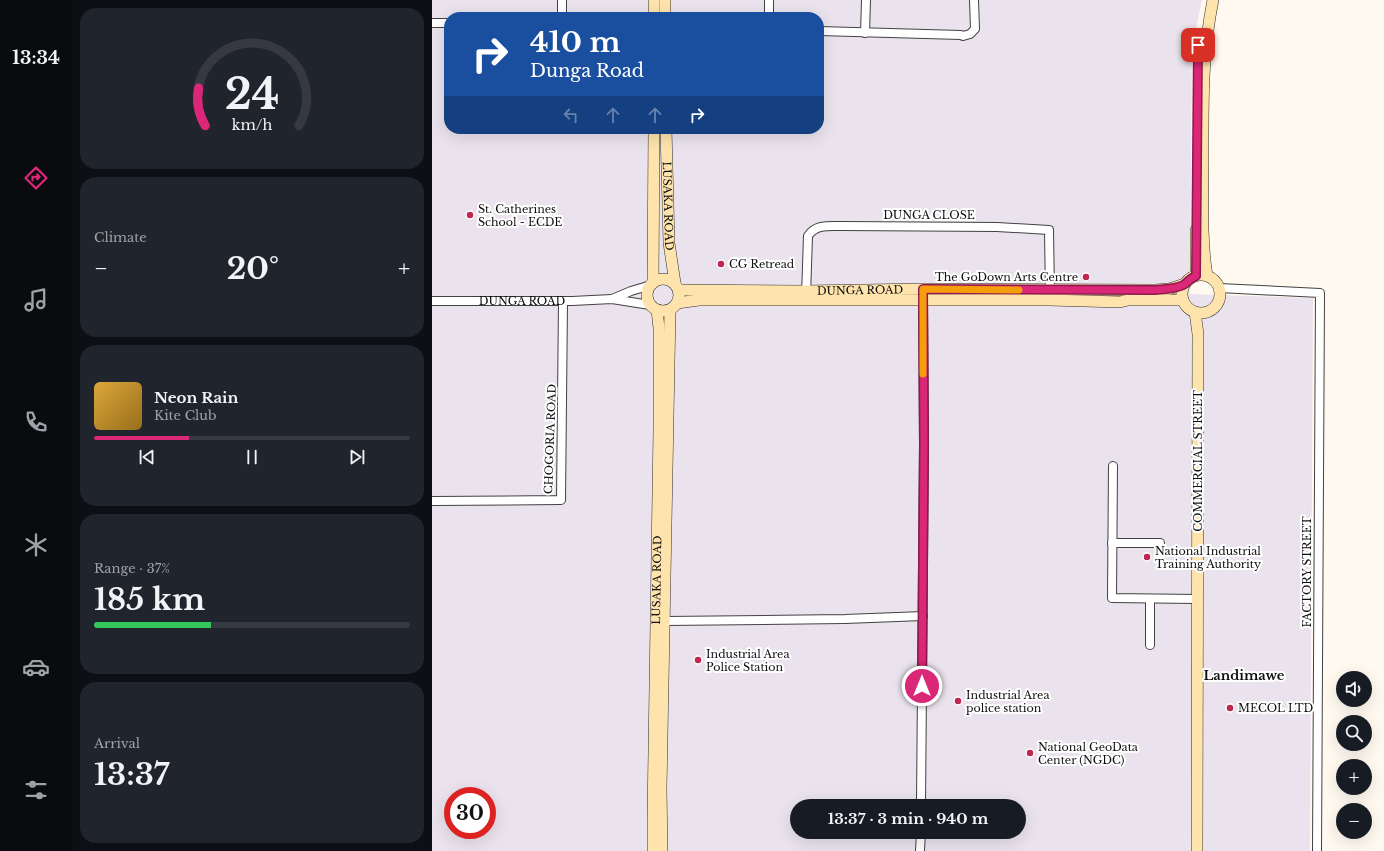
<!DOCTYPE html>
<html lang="en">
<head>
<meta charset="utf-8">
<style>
	body { margin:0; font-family:"Libre Baskerville",serif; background:#20242c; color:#f1f3f6; height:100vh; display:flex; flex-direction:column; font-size:15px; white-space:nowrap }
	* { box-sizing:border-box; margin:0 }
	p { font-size:13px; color:#9ea1a6 }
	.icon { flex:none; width:22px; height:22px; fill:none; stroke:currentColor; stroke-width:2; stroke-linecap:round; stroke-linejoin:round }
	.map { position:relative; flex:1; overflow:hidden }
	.sheet { display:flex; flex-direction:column; gap:8px; padding:8px; background:#0d0f14; width:360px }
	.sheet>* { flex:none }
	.hud { position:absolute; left:12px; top:12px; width:380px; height:122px; border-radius:16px; box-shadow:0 4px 16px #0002; background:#1a4fa0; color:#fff; overflow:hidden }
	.buttons { position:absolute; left:904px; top:671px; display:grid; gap:8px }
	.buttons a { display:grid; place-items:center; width:36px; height:36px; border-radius:50%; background:#171b24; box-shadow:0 4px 16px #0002; font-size:20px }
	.speed { position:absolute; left:12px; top:787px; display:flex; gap:8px; font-size:20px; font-weight:700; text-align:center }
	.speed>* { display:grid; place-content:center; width:52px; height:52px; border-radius:50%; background:#171b24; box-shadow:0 4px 16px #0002; line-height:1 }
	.speed .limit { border:6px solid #d22; background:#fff; color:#111 }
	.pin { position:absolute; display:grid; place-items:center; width:34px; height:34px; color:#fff; margin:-17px; border-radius:8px; box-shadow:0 2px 6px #0006 }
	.me { position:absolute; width:44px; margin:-22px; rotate:0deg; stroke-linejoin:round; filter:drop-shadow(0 0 3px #0008) }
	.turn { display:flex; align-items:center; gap:14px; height:84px; padding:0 20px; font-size:18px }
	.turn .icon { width:52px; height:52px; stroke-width:2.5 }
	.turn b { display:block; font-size:28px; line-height:34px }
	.lanes { display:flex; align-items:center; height:38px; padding:0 20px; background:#0003; justify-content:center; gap:20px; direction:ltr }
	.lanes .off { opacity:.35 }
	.big { font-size:30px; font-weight:800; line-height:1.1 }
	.sheet .card { flex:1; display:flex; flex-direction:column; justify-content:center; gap:6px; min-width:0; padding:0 14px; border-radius:16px; background:#20242c }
	.sheet .dial { align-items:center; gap:0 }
	.dial svg { height:104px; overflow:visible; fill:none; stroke:#363941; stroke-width:7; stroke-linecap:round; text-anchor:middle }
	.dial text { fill:#f1f3f6; stroke:none }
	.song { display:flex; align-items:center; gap:12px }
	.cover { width:48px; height:48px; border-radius:6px; background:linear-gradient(135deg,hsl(40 70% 55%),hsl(40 70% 35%)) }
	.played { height:4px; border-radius:2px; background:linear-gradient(90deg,#db2777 30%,#363941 30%) }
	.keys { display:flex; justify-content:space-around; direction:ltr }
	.heat { display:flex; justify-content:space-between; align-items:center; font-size:22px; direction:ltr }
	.charge { height:6px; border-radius:3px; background:linear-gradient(90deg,#34c759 37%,#363941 0) }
	.trip { position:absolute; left:358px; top:799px; width:236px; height:40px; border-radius:20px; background:#171b24; box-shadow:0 4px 16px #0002; font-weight:800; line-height:40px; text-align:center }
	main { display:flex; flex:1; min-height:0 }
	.dock { display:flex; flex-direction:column; width:72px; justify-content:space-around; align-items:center; background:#090b0e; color:#9ea1a6 }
	.dock .icon { width:28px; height:28px }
	.dock .current { color:#db2777 }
	.dock b { font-size:18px; color:#f1f3f6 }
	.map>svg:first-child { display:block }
</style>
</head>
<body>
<main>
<nav class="dock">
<b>13:34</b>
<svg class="icon current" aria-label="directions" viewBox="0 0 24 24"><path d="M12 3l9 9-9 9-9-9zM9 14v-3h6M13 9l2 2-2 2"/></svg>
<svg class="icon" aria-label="music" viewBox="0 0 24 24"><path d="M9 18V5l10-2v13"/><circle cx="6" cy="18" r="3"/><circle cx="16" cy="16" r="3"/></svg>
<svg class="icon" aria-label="phone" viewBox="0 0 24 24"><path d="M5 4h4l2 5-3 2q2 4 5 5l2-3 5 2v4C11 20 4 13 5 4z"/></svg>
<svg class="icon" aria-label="climate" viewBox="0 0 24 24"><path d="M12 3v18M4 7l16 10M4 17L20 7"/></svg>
<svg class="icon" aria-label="car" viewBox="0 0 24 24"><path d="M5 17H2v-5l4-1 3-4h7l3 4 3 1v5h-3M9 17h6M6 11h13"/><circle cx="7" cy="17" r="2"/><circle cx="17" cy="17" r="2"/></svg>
<svg class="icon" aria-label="filters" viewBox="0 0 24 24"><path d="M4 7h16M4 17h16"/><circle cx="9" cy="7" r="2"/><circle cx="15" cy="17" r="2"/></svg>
</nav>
<section class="sheet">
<div class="card dial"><svg viewBox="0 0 100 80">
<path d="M14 69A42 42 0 1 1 86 69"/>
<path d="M14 69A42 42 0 0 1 9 40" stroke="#db2777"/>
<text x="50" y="56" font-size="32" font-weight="700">24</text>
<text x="50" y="72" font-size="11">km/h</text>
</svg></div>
<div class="card"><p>Climate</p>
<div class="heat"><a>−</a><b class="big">20°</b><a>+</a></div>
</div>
<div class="card">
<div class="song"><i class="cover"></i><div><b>Neon Rain</b><p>Kite Club</p></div></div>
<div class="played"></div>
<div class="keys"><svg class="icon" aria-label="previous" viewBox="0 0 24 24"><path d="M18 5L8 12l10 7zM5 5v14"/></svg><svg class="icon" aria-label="pause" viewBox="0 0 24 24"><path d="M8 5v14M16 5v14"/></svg><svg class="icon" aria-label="next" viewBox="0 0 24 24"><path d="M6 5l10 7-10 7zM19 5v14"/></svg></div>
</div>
<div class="card"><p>Range · 37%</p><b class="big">185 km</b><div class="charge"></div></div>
<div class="card"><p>Arrival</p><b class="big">13:37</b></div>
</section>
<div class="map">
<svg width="952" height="851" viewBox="0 0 952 851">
	<rect width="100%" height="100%" fill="#fff9f0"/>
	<path fill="#eae3ed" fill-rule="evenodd" d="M0 0H770L760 47 758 294 881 298 878 851H0ZM17 17H387V129H17ZM21 796H55V830H21ZM365 806H587V832H365Z"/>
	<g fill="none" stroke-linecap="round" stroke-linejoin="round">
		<g stroke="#424242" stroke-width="10">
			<g id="street">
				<polyline points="337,0 337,17"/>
				<polyline points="130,17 130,0"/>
				<polyline points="0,23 17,23"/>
				<polyline points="387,31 529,35 531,36 538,34 543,29 542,0"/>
				<polyline points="433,33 434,0"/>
				<polyline points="787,288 888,293 885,851"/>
				<path d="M374 296 376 236C384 224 397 226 410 226L565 227 617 230 618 295"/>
				<polyline points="180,299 199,291 219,285"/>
				<path id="s1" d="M0 301H140L180 299 218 305"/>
				<polyline points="681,466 680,598 765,599"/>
				<polyline points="0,501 129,500 131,301"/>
				<polyline points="680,543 728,543"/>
				<polyline points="233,621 413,619 491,616"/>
				<polyline points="718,645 718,599"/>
				<polyline points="489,806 492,444 491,296"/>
				<polyline points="488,851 489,832"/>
			</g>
		</g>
		<g stroke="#313131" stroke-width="12">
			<g id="secondary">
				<polyline points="222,17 222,0"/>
				<polyline points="233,17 233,0"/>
				<path id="s2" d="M234 129 237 243 243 283"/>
				<polyline points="764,275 764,230"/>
				<circle cx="769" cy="294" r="19"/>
				<path d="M775 276C769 238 771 199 771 160 771 105 770 54 781 0"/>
				<circle cx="231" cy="295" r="16"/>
				<polyline points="221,283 222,129"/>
				<path id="s3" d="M247 290 374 291 491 289 723 290 737 289 753 284"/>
				<polyline points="245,303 267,300 617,300 688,302 696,300 751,300"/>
				<polyline points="763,312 766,334 765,851"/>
				<path id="s4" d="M221 851V816L227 430V328L225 310"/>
				<polyline points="230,851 229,789 238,310"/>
			</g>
		</g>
		<use href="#street" stroke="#fff" stroke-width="8"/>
		<use href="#secondary" stroke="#fee3ac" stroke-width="11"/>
	</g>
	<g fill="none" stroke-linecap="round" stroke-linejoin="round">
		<g stroke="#8e194d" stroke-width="10">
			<path id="route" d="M490 686 492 444 491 289 723 290C732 289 746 289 753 284 757 280 759 278 764 276L766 45"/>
		</g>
		<use href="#route" stroke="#db2777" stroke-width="7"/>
		<polyline stroke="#f59e0b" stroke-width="7" points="491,374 491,289 587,290"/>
	</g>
	<g fill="#be2750" stroke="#fff" stroke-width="1.5">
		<circle cx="38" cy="215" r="4"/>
		<circle cx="289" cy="264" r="4"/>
		<circle cx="654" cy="277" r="4"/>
		<circle cx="715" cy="557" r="4"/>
		<circle cx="266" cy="660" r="4"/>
		<circle cx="526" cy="701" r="4"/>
		<circle cx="798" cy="708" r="4"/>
		<circle cx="598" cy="753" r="4"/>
	</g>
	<g text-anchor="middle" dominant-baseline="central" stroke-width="4" stroke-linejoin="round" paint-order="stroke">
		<g font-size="11" fill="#0f0f0f" stroke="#fff">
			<text stroke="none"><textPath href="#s2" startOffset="77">LUSAKA ROAD</textPath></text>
			<text x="497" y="215">DUNGA CLOSE</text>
			<text stroke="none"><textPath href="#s3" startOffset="181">DUNGA ROAD</textPath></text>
			<text stroke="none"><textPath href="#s1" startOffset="90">DUNGA ROAD</textPath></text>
			<text transform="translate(118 439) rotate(-88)">CHOGORIA ROAD</text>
			<text transform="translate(766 461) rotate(-90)">COMMERCIAL STREET</text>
			<text transform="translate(875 572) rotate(-90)">FACTORY STREET</text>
			<text stroke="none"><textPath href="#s4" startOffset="271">LUSAKA ROAD</textPath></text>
		</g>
		<g font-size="11" fill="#0f0f0f" stroke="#fff" text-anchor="start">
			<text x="46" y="209">St. Catherines<tspan x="46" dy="13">School - ECDE</tspan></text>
			<text x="297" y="264">CG Retread</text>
			<text x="646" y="277" text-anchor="end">The GoDown Arts Centre</text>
			<text x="723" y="551">National Industrial<tspan x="723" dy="13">Training Authority</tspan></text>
			<text x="274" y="654">Industrial Area<tspan x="274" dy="13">Police Station</tspan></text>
			<text x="534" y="695">Industrial Area<tspan x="534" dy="13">police station</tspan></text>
			<text x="806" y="708">MECOL LTD</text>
			<text x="606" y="747">National GeoData<tspan x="606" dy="13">Center (NGDC)</tspan></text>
		</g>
		<g font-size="13" font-weight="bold" fill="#0f0f0f" stroke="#fff">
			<text x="812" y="675">Landimawe</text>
		</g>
	</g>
</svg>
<div class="buttons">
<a><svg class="icon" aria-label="sound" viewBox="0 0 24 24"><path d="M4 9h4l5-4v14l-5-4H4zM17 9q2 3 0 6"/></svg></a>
<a><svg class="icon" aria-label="search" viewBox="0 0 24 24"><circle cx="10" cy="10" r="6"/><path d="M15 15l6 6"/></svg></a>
<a>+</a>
<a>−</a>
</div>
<div class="speed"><div class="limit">30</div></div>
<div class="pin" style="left:766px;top:45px;background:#d93025"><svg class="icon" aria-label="arrive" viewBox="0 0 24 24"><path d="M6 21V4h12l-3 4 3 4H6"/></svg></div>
<svg class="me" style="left:490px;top:686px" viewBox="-20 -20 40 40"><circle r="17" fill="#db2777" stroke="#fff" stroke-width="3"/><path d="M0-11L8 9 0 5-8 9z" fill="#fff"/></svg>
<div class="trip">13:37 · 3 min · 940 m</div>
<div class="hud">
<div class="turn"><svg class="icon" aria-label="right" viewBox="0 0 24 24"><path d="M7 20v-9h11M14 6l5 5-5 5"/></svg><div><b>410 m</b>Dunga Road</div></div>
<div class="lanes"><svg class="icon off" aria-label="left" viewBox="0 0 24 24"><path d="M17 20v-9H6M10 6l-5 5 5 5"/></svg><svg class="icon off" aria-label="ahead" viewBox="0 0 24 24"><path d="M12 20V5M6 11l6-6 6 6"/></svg><svg class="icon off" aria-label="ahead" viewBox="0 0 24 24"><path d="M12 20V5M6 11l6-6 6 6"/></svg><svg class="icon" aria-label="right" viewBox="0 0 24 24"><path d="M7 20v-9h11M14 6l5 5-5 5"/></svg></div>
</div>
</div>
</main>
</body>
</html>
